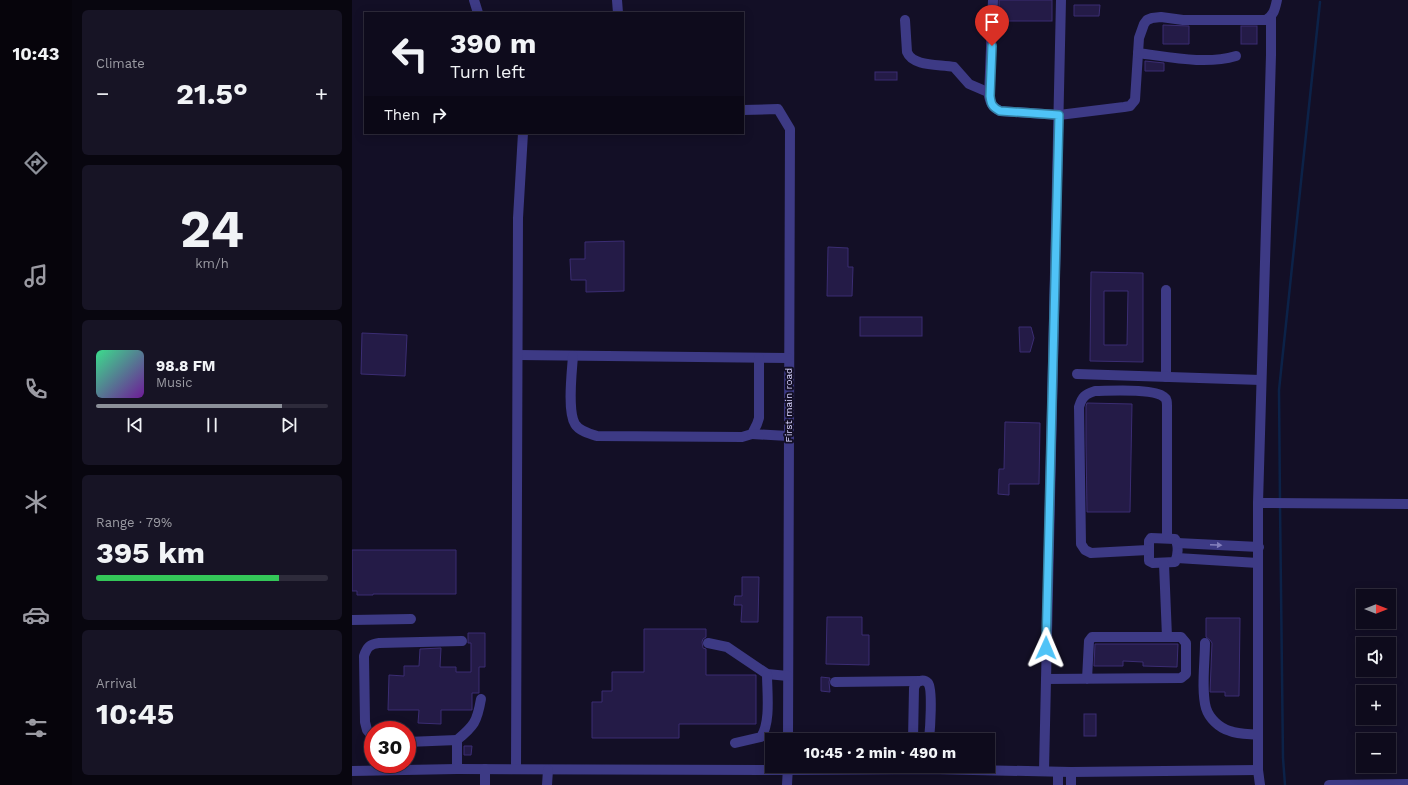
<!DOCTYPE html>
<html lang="en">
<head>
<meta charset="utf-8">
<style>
	body { margin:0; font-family:"Work Sans",sans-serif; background:#171425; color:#f1f3f6; height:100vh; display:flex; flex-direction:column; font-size:15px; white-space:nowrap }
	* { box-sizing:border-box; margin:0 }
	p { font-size:13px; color:#9b9ba3 }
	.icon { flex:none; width:22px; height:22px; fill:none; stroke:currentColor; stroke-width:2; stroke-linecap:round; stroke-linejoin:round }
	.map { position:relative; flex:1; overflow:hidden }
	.panel { display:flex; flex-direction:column; gap:10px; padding:10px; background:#08060f; width:280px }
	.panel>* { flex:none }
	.top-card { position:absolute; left:12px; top:12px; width:380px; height:122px; border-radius:0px; box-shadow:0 2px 10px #0003,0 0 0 1px #2e2b3b; background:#0e0b1c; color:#f1f3f6; overflow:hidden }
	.needle { width:26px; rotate:90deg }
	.controls { position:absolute; left:1004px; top:589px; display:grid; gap:8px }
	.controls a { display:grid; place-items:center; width:40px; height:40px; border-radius:0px; background:#0e0b1c; box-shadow:0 2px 10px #0003,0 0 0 1px #2e2b3b; font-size:20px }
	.speed { position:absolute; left:12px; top:721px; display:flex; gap:8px; font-size:20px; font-weight:700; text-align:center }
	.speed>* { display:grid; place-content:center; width:52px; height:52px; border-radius:50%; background:#0e0b1c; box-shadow:0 2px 10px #0003,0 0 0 1px #2e2b3b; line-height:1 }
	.speed .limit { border:6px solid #d22; background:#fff; color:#111 }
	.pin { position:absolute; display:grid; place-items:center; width:34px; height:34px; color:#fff; margin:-41px -17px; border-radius:50% 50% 50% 0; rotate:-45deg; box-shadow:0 0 4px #0007 }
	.pin .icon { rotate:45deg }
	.me { position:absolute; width:44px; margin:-22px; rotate:1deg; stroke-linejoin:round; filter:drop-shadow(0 0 3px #0008) }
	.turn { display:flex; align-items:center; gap:14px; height:84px; padding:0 20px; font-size:18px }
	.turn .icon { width:52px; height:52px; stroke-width:2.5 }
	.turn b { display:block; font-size:28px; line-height:34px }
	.then { display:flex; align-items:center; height:38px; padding:0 20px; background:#0003; gap:8px; font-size:15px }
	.big { font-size:30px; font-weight:700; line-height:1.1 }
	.panel .widget { flex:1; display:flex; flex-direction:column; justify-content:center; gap:6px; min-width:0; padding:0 14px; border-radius:6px; background:#171425 }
	.panel .dial { align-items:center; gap:0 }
	.dial b { font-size:52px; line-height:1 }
	.song { display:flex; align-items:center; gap:12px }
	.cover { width:48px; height:48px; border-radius:6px; background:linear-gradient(135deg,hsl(150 70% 55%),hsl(280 70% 35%)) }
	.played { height:4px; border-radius:2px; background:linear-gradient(90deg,#8c9099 80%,#2e2b3b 80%) }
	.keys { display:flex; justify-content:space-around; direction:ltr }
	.heat { display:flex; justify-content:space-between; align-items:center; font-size:22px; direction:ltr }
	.charge { height:6px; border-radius:3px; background:linear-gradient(90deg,#34c759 79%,#2e2b3b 0) }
	.trip { position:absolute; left:413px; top:733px; width:230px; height:40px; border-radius:0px; background:#0e0b1c; box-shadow:0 2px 10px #0003,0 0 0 1px #2e2b3b; font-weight:700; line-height:40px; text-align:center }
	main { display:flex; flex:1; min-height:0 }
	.tabs { display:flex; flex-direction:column; width:72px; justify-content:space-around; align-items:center; background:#06040b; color:#9b9ba3 }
	.tabs .icon { width:28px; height:28px }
	.tabs .active { color:#8c9099 }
	.tabs b { font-size:18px; color:#f1f3f6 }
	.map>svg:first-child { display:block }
</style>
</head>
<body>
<main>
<nav class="tabs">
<b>10:43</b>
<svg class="icon active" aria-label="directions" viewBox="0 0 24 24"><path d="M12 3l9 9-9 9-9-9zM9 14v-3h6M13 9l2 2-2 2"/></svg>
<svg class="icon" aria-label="music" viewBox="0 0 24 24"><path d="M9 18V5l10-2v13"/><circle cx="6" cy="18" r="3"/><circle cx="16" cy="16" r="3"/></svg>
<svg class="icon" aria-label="phone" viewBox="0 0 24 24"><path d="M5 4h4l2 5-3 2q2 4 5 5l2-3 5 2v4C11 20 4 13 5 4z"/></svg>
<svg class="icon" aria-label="climate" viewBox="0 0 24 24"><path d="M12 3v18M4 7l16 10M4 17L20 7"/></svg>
<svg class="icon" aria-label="car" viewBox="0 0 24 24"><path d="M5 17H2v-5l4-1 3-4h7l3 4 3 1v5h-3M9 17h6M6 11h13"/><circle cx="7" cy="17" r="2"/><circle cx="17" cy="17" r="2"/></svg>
<svg class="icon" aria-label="filters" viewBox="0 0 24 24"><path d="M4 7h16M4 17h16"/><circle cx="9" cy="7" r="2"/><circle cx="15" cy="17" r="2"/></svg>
</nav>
<section class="panel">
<div class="widget"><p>Climate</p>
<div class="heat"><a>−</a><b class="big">21.5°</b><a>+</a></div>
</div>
<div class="widget dial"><b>24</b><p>km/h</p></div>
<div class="widget">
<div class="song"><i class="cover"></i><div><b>98.8 FM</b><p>Music</p></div></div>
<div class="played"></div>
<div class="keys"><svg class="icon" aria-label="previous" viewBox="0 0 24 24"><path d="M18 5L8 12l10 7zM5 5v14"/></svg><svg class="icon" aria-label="pause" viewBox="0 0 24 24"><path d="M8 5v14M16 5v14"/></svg><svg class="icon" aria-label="next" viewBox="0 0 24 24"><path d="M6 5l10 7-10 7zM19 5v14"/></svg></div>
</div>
<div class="widget"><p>Range · 79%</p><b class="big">395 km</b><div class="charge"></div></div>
<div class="widget"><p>Arrival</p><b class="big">10:45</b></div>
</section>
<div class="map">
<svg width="1056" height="785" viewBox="0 0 1056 785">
	<rect width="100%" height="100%" fill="#130f26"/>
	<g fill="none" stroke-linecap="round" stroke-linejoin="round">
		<g stroke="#0c2248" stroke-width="2.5">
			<polyline points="928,501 927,390 968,2"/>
			<polyline points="928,506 931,758 933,785"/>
		</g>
	</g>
	<g fill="#241b47" stroke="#3b2d73" fill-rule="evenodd">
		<rect x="647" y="0" width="53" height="21"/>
		<polygon points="722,5 748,5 747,16 722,16"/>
		<polygon points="811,25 837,26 837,44 811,44"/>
		<rect x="889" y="26" width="16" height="18"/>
		<polygon points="793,61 812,63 812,71 793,71"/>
		<rect x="523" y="72" width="22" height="8"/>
		<polygon points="272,241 272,291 234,292 234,280 219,280 218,259 233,259 233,242"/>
		<polygon points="476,247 496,248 496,267 501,267 500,296 475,296"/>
		<path d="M739 272 791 273V362L738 361ZM752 291H776L775 345H752Z"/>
		<rect x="508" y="317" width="62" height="19"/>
		<polygon points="667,327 679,327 682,338 678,352 668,352"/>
		<polygon points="10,333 55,335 53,376 9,374"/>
		<polygon points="735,403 780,404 778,512 735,512 734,443 734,406"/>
		<polygon points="653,422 688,423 687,484 657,484 657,495 646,494 647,469 652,469"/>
		<polygon points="0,550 104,550 104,594 21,594 21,595 5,595 5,591 0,591"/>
		<polygon points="390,577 407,577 406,622 389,622 390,605 382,605 383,596 390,596"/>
		<polygon points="475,617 510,617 510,635 517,635 517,665 474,664"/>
		<polygon points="854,618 888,618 887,696 873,696 873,692 858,692 860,643 858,640 854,637"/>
		<polygon points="292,629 354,629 354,637 351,639 350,642 351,648 354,649 354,675 404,675 404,724 327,724 327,738 240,738 240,702 250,702 250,691 260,691 260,672 292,672"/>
		<polygon points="116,633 133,633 133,667 127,667 127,693 120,693 120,710 89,710 89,724 66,723 67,710 36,710 37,675 52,676 52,666 67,666 68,649 89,648 88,667 104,667 104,672 119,672 119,643 116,643"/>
		<polygon points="743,644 826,644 825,667 791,666 791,662 771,661 771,666 742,666"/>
		<polygon points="469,677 478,678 477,682 478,692 469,691"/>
		<rect x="732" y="714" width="12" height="22"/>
		<polygon points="112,746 120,746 119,755 112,755"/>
	</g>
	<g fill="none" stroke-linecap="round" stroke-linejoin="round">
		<g stroke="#3d3a85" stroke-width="10">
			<polyline points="122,0 126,13"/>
			<polyline points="265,0 266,13"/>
			<path d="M641 0 637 96C639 104 640 107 648 111L707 115 772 107 778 106 783 100 787 38 792 24 795 20 800 18 809 17 831 20H914C922 15 923 9 925 0"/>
			<path d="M553 20 555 52C561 67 588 64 602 67L617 84 638 93"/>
			<path d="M786 53C818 57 853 65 884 56"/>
			<polyline points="391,110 426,109 438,129 436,740"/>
			<polyline points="814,290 814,377"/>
			<polyline points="166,355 436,358"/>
			<path d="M221 356C220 371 215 411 223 424 227 431 238 434 245 436L390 437 400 434 405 424 407 418V358"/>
			<polyline points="725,374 909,380"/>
			<polyline points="400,434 436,436"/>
			<polyline points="906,503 1056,504"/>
			<path d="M799 538 823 539C827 545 826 556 823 562L801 563 797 561V541Z"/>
			<polyline points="825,543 907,547"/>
			<path d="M796 550 739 553 733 550 729 544 727 407C730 397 733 394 743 391 758 391 802 388 812 397 815 399 815 402 815 406V538"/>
			<polyline points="825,558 906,563"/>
			<polyline points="812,564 815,637"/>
			<polyline points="0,620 59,619"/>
			<polyline points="356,643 375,647 415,674 436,676"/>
			<path d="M853 643C853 661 849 691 854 708 857 718 867 728 878 731 886 734 897 734 906 735"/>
			<polyline points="694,679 829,678 834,674 834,643 829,637 740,637 737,641 735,679"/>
			<polyline points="483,682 568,681"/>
			<path d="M21 737 15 730 13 722 12 656C15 647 18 644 27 643L110 641"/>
			<path d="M105 740C122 726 125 722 129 699"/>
			<path d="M561 740 562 688C563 685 564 682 568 681 571 680 574 681 576 683 581 689 578 730 577 740"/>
			<polyline points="55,742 105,740 105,769"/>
			<path d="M383 743 409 737C419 722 415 692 415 674"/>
			<polyline points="164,769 166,218 171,133"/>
			<polyline points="0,771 105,769 436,770 577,769 719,772 906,770"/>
			<polyline points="692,771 709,0"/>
			<polyline points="706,772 706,785"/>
			<polyline points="719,772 719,785"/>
			<polyline points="133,785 133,769"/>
			<polyline points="195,785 196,770"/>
			<polyline points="435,785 436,766"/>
			<polyline points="908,785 906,770 906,503 919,55 919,17"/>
			<polyline points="977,785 1056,784"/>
		</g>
	</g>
	<defs><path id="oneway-solid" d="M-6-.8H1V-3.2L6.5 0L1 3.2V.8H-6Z"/></defs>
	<use fill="#837fbc" href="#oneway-solid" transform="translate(864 545) rotate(3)"/>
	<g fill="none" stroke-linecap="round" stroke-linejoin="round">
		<g stroke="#337fa1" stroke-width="10">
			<path id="route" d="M640 46 638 96C639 104 640 107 648 111L707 115 694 648"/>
		</g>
		<use href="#route" stroke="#4fc3f7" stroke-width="7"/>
	</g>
	<g text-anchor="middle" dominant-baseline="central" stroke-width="4" stroke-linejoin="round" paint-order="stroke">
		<g font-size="10" fill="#d9d4ff" stroke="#130f26">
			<text transform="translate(436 405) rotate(-90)">First main road</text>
		</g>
	</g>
</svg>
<div class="controls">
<a><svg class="needle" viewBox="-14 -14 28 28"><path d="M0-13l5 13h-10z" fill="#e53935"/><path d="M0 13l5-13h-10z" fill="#9b9ba3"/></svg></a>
<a><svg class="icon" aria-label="sound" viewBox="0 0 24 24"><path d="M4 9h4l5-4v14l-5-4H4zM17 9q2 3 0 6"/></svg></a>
<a>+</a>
<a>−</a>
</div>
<div class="speed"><div class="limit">30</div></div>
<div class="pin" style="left:640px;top:46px;background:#d93025"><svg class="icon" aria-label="arrive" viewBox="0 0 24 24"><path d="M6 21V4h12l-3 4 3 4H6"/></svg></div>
<svg class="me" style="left:694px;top:648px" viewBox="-20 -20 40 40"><path d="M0-17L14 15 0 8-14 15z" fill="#4fc3f7" stroke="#fff" stroke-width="4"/></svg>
<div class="trip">10:45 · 2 min · 490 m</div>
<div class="top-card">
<div class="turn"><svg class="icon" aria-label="left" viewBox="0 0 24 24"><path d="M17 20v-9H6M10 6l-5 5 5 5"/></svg><div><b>390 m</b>Turn left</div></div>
<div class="then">Then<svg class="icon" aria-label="right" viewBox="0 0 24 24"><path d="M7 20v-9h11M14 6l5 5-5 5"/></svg></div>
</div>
</div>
</main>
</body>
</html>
